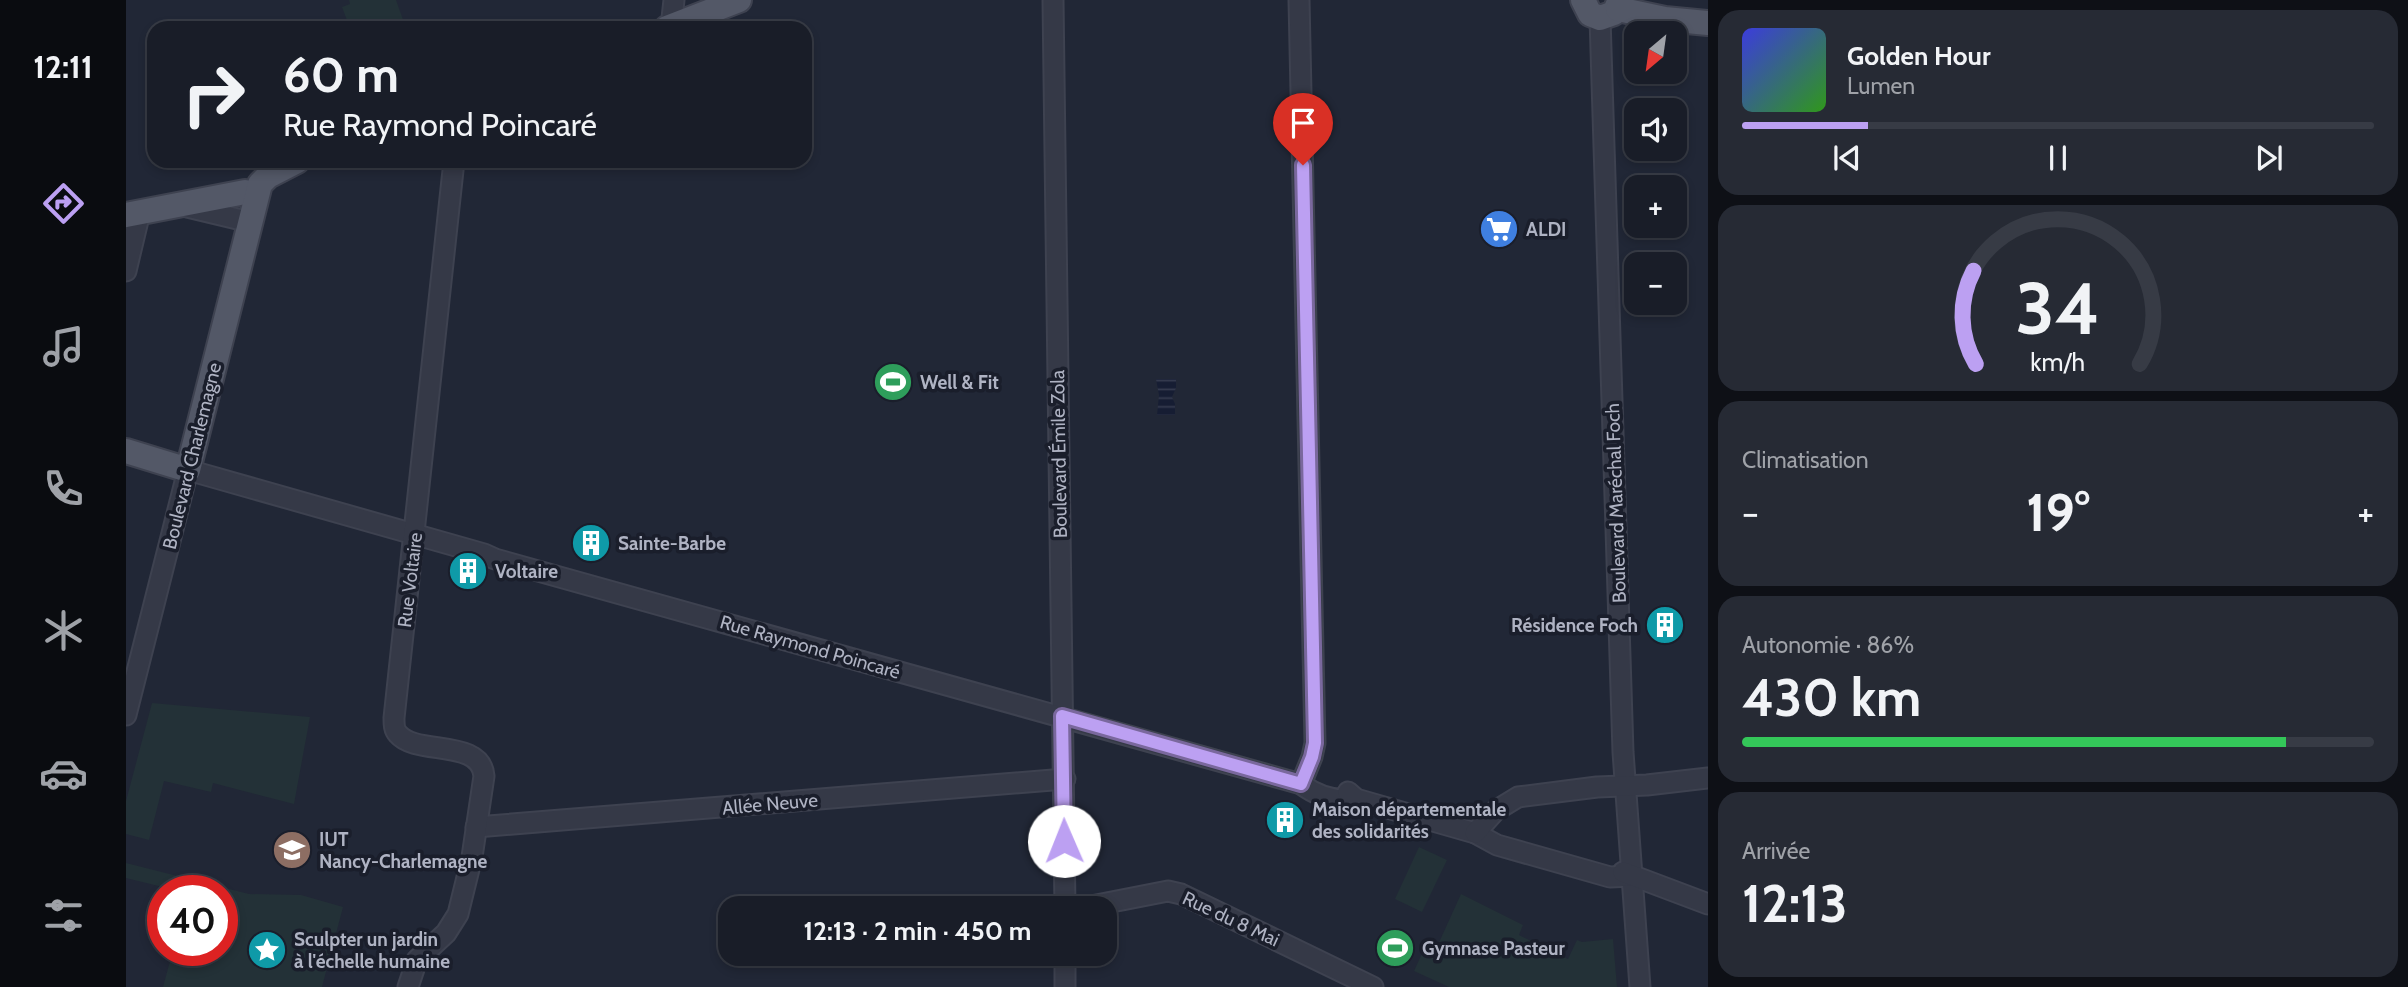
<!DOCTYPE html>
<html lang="fr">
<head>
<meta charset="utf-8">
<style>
	body { margin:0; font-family:Cabin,sans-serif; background:#262a34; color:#f1f3f6; height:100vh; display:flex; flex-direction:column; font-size:26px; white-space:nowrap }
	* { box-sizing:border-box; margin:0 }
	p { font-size:23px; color:#9fa2a8 }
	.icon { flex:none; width:38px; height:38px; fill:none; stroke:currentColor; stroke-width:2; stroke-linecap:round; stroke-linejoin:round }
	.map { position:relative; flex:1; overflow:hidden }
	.side { display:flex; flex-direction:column; gap:10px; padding:10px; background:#0e1016; width:700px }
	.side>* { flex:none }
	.top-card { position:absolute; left:21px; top:21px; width:665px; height:147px; border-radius:21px; box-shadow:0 4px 10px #0003,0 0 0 2px #373b45; background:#191d28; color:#f1f3f6; overflow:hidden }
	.needle { width:46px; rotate:209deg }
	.buttons { position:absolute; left:1498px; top:21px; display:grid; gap:14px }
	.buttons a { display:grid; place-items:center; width:63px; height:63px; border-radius:14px; background:#191d28; box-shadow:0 4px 10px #0003,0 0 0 2px #373b45; font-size:35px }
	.speed { position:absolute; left:21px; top:875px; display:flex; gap:14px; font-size:35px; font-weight:700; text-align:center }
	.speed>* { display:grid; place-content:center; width:91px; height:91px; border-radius:50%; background:#191d28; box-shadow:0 4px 10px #0003,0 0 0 2px #373b45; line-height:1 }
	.speed .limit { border:10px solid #d22; background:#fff; color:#111 }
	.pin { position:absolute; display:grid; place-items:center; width:60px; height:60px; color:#fff; margin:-72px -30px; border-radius:50% 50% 50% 0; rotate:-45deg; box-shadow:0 0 7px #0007 }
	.pin .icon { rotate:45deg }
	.me { position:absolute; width:77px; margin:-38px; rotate:359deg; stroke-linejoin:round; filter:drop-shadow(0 0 5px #0008) }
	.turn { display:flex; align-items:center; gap:24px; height:147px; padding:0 21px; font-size:32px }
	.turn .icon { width:91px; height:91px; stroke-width:2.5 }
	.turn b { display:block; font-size:49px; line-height:60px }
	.big { font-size:52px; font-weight:700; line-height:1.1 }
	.side .tile { flex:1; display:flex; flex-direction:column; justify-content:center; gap:10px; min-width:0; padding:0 24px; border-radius:21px; background:#262a34 }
	.side .dial { align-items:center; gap:0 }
	.dial svg { height:182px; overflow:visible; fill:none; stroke:#373b45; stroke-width:7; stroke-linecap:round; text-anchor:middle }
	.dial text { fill:#f1f3f6; stroke:none }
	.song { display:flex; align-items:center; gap:21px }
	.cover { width:84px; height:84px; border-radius:10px; background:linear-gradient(135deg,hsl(240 70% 55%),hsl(110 70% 35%)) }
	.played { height:7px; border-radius:4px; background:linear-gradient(90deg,#bca0f2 20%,#373b45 20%) }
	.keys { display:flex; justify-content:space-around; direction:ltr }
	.heat { display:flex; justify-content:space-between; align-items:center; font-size:38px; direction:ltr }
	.charge { height:10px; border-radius:5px; background:linear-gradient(90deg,#34c759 86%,#373b45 0) }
	.trip { position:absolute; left:592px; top:896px; width:399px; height:70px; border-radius:21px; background:#191d28; box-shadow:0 4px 10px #0003,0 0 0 2px #373b45; font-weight:700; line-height:70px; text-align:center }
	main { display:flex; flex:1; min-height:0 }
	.menu { display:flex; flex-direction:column; width:126px; justify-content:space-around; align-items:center; background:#0a0c10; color:#9fa2a8 }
	.menu .icon { width:49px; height:49px }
	.menu .selected { color:#bca0f2 }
	.menu b { font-size:32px; color:#f1f3f6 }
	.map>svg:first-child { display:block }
</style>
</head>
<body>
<main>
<nav class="menu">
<b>12:11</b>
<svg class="icon selected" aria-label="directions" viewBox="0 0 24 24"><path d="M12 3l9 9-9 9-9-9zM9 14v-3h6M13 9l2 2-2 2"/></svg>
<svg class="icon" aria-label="music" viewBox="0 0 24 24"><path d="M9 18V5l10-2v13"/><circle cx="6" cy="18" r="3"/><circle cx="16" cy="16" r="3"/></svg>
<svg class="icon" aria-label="phone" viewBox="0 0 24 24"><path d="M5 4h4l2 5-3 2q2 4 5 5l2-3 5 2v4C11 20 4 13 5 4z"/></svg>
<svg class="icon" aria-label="climate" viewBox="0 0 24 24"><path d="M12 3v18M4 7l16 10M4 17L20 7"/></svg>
<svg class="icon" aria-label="car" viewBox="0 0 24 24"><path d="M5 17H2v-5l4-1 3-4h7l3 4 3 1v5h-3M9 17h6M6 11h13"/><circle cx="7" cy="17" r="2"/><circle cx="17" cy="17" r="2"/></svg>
<svg class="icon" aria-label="filters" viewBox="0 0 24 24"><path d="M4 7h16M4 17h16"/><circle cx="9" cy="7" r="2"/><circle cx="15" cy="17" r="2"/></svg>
</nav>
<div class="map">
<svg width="1582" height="987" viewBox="0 0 1582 987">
	<defs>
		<pattern id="water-rules" width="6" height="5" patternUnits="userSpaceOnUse" patternTransform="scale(1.75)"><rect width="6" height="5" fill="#161d33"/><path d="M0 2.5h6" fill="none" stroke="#353b4f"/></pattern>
	</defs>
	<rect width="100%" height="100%" fill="#212736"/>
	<g fill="#233137">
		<polygon points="223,0 270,0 280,28 217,28 216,26 222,23 216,7 224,4"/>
		<polygon points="26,703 184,717 168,804 87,783 85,792 38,781 23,840 0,834 0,801"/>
		<polygon points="1293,847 1321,860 1296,912 1269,899"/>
		<polygon points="0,863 123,894 175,895 217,907 196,987 37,987 47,950 96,950 96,891 53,891 0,878"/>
		<polygon points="1335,894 1397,925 1393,935 1442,959 1451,940 1456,942 1487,939 1491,987 1323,987 1288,971 1300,945 1310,949"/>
	</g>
	<polygon fill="url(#water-rules)" points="1030,379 1050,379 1050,388 1046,397 1049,404 1049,415 1031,415 1033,395"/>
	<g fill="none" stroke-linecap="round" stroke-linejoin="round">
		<g stroke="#3e4250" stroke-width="23">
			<g id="minor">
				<polyline points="927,0 939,908"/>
				<polyline points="1173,0 1189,743 1186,757 1175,784"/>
				<polyline points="1474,18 1497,752 1514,987"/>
				<polyline points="545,27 548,0"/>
				<polyline points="57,206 124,222"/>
				<polyline points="0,271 14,212"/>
				<path d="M0 715 62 470 358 554 369 559 1175 784C1191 796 1210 802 1230 799"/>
				<polyline points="1222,792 1230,799 1349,833 1371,845 1484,877 1506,876"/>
				<polyline points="350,827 939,779"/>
				<polyline points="1349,833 1369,811 1392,797 1471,787 1521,785 1582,778"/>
				<polyline points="1497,872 1582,904"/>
				<polyline points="955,908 1042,891 1055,894 1247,987"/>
				<path d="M282 987 291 960 320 933 332 914 346 857 358 776C355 738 290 756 272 734 268 730 268 724 268 718L328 161"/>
				<polyline points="939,987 939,954"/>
			</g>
		</g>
		<g stroke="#3e4250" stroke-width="28">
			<g id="major">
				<polyline points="1457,0 1464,14 1474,18 1488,13 1494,0"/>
				<polyline points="1492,9 1539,19 1582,23"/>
				<polyline points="541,28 613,0"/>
				<polyline points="0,215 119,192 130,196"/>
				<polyline points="0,451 62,470 134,184 142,176 171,161"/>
			</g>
		</g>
		<use href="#minor" stroke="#353947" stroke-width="19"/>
		<use href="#major" stroke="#535867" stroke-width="24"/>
	</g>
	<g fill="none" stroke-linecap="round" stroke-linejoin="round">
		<g stroke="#7a689d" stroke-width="18">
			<polyline id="route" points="938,841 936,716 1175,784 1186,757 1189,743 1177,165"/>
		</g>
		<use href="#route" stroke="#bca0f2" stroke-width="12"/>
	</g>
	<defs>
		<g id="supermarket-disc" transform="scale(2.0125)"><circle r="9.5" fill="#3f7fe0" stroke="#1a1e2b"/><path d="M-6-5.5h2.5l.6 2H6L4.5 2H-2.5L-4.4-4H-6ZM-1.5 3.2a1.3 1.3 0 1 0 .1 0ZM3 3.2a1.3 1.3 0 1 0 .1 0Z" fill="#fff"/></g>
		<g id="stadium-disc" transform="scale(2.0125)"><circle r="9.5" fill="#2e9e5b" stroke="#1a1e2b"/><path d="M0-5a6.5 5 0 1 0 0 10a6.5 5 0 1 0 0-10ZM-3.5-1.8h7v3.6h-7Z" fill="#fff"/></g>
		<g id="building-disc" transform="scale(2.0125)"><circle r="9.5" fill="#0f9aa8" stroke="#1a1e2b"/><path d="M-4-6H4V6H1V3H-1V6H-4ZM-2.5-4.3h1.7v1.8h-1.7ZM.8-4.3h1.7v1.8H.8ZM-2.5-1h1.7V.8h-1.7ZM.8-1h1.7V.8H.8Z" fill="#fff"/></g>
		<g id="university-disc" transform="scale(2.0125)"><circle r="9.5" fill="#8d6e63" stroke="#1a1e2b"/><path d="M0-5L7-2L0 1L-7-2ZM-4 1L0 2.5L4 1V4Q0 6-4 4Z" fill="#fff"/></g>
		<g id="sight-disc" transform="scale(2.0125)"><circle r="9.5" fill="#0f9aa8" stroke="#1a1e2b"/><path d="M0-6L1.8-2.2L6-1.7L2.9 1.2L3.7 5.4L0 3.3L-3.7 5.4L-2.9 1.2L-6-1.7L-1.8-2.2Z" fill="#fff"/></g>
	</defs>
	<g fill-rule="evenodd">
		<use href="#supermarket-disc" x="1373" y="229"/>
		<use href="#stadium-disc" x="767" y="382"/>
		<use href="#building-disc" x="465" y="543"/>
		<use href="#building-disc" x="342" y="571"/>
		<use href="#building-disc" x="1539" y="625"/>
		<use href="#building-disc" x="1159" y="820"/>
		<use href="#university-disc" x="166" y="850"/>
		<use href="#stadium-disc" x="1269" y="948"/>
		<use href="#sight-disc" x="141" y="950"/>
	</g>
	<g text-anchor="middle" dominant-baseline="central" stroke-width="7" stroke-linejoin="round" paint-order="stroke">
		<g font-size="19" font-weight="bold" fill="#afb3c3" stroke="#1a1e2b" text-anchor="start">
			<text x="1400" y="229">ALDI</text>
			<text x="794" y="382">Well &amp; Fit</text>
			<text x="492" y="543">Sainte-Barbe</text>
			<text x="369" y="571">Voltaire</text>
			<text x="1512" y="625" text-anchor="end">Résidence Foch</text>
			<text x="1186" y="809">Maison départementale<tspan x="1186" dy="22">des solidarités</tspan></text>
			<text x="193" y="839">IUT<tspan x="193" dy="22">Nancy-Charlemagne</tspan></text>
			<text x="168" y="939">Sculpter un jardin<tspan x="168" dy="22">à l'échelle humaine</tspan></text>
			<text x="1296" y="948">Gymnase Pasteur</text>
		</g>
		<g font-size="19" fill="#afb3c3" stroke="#1a1e2b">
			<text transform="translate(933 454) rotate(-91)">Boulevard Émile Zola</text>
			<text transform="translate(66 456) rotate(-76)">Boulevard Charlemagne</text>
			<text transform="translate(1490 503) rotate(-92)">Boulevard Maréchal Foch</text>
			<text transform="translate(284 580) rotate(-83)">Rue Voltaire</text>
			<text transform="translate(684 647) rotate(16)">Rue Raymond Poincaré</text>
			<text transform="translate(644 804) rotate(-5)">Allée Neuve</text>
			<text transform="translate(1105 919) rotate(25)">Rue du 8 Mai</text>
		</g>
	</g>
</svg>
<div class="buttons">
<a><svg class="needle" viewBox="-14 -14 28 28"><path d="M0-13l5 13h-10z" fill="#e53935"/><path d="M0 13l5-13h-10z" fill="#9fa2a8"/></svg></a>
<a><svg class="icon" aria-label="sound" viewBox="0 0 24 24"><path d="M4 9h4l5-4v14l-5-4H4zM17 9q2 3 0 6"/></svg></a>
<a>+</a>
<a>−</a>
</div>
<div class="speed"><div class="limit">40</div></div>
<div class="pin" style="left:1177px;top:165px;background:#d93025"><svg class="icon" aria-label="arrive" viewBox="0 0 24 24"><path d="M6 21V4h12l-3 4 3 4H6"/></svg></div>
<svg class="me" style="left:938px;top:841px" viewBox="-20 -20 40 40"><circle r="19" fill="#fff"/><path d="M0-13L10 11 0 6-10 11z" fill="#bca0f2"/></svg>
<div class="trip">12:13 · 2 min · 450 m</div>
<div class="top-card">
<div class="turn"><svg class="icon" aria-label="right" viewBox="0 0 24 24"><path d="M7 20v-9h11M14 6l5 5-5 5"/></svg><div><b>60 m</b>Rue Raymond Poincaré</div></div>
</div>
</div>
<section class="side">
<div class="tile">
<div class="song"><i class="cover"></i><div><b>Golden Hour</b><p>Lumen</p></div></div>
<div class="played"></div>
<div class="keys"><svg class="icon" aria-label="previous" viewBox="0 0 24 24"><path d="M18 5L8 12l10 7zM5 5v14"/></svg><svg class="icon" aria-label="pause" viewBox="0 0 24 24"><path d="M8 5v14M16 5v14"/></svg><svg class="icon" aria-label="next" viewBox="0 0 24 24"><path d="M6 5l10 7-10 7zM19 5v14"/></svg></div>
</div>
<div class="tile dial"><svg viewBox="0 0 100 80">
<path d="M14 69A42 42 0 1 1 86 69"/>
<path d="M14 69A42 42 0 0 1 13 28" stroke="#bca0f2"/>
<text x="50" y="56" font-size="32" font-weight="700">34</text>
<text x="50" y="72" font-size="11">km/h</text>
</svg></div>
<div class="tile"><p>Climatisation</p>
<div class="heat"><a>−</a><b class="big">19°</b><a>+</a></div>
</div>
<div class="tile"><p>Autonomie · 86%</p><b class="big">430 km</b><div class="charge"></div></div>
<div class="tile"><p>Arrivée</p><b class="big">12:13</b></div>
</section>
</main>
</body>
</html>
